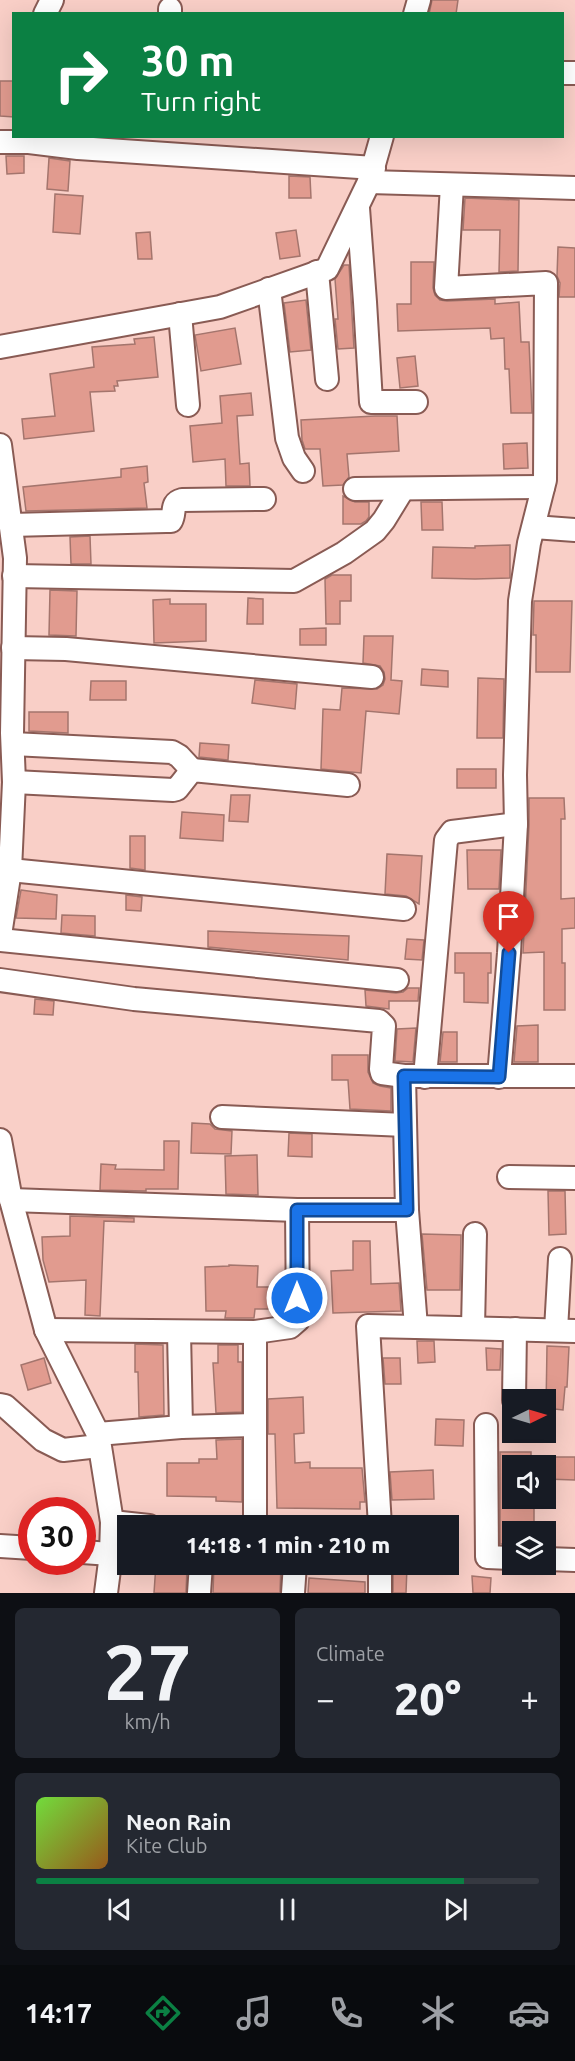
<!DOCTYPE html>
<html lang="en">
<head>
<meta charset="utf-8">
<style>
	body { margin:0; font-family:Ubuntu,sans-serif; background:#242831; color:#f1f3f6; height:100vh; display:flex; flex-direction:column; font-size:22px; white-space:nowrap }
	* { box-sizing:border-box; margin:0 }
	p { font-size:20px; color:#9ea1a6 }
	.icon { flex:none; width:33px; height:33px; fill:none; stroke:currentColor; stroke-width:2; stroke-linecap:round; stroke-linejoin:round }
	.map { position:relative; height:1593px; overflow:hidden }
	.sheet { display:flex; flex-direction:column; gap:15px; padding:15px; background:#0d0f14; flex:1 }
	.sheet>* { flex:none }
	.top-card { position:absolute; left:12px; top:12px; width:552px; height:126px; border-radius:0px; box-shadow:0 6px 24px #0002; background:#0b8043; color:#fff; overflow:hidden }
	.needle { width:39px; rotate:85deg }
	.tools { position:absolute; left:502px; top:1389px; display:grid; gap:12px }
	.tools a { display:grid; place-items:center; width:54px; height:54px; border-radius:0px; background:#171b24; box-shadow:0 6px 24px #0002; font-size:30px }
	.speed { position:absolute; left:18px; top:1497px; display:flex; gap:12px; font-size:30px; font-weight:700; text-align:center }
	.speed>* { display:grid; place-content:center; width:78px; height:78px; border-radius:50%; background:#171b24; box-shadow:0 6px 24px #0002; line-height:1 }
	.speed .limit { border:9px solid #d22; background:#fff; color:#111 }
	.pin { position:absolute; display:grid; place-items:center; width:51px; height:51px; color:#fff; margin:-62px -26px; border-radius:50% 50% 50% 0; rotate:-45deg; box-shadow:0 0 6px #0007 }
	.pin .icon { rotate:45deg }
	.me { position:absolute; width:66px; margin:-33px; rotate:0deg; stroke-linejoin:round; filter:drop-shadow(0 0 4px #0008) }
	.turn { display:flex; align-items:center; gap:21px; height:126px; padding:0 30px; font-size:27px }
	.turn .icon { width:78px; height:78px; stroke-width:2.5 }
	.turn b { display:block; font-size:42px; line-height:51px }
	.big { font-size:45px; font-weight:800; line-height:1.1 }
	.sheet .widget { flex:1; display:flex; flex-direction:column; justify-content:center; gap:9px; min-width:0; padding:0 21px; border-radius:9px; background:#242831 }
	.sheet .dial { align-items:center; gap:0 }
	.dial b { font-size:78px; line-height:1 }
	.song { display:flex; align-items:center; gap:18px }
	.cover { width:72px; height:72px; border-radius:9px; background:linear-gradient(135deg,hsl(100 70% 55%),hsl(30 70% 35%)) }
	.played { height:6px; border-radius:3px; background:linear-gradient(90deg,#0b8043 85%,#363941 85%) }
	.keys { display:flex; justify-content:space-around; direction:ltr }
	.heat { display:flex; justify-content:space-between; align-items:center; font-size:33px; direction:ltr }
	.sheet .tiles { flex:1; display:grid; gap:15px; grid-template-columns:1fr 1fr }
	.widget:last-child { grid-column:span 2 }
	.trip { position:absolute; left:117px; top:1515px; width:342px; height:60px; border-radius:0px; background:#171b24; box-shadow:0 6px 24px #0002; font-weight:800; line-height:60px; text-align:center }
	.menu { display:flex; height:96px; justify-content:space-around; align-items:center; background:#090b0e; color:#9ea1a6 }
	.menu .icon { width:42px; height:42px }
	.menu .current { color:#0b8043 }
	.menu b { font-size:27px; color:#f1f3f6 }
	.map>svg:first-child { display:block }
</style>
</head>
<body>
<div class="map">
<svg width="575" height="1593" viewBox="0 0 575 1593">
	<rect width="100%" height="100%" fill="#f9cfc7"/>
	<g fill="#e19b8f" stroke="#a4756d" stroke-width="1.5">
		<polygon points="432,0 458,0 456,14 429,14"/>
		<polygon points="0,81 14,81 14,117 0,116"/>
		<polygon points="6,156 24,156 24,173 7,174"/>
		<polygon points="49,158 70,161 68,191 47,189"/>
		<polygon points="289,176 310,177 311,198 289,198"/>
		<polygon points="55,194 83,196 80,234 53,232"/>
		<polygon points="465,198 519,200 518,271 499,272 500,230 463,230"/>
		<polygon points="296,230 300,256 280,259 276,233"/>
		<polygon points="150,232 152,259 138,259 136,233"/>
		<polygon points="558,247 575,248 575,297 559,297 560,283 557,276"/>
		<polygon points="411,262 434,262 433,288 435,295 440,300 447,301 495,299 495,304 519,302 521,342 529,342 532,413 511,413 509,369 505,369 504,338 491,339 490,328 398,331 397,304 411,304"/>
		<polygon points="344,265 349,265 354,348 338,349 335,319 338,319 335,279"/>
		<polygon points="306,300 311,350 290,352 284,303"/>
		<polygon points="235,328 241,364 201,371 195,335"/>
		<polygon points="154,337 158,377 117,381 118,386 114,386 115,391 90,392 94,431 24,439 22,419 55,416 50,374 94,367 92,347 135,344 134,339"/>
		<polygon points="415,356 418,386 400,388 397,358"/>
		<polygon points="251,393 253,415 237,416 240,464 249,463 250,486 226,486 225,459 193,462 190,426 222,423 220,396"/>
		<polygon points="375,416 397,416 399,451 347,454 349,477 343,485 323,486 320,449 305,449 302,440 301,420"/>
		<polygon points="527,443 528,468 504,469 503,444"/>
		<polygon points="147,466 148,482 144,483 147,508 26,511 23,487 121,477 121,469"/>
		<polygon points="343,496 355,502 369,502 369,517 366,521 361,524 343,524"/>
		<polygon points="421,502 442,502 443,530 422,530"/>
		<polygon points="90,536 91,564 71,564 70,537"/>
		<polygon points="510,545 510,578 475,579 432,578 433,547 475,548 475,546"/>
		<polygon points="332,575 351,575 351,601 340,601 340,624 326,624 325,579"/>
		<polygon points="50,590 77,591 76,636 49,635"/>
		<polygon points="248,598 263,599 263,624 247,624"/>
		<polygon points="170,599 170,604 206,604 206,641 154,643 153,600"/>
		<polygon points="534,601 572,601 570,672 536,672 536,635 533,635"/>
		<polygon points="326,628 326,645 300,645 300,629"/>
		<polygon points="364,636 393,636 391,680 402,681 399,714 366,711 361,773 321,769 323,709 340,710 342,688 377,689 383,685 385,679 384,672 380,666 363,663"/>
		<polygon points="422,669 448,671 448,687 421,685"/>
		<polygon points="478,678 504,679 503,738 477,738"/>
		<polygon points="255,680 297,684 295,709 252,703"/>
		<polygon points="91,681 126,681 126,700 90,700"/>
		<polygon points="29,712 68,712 68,733 29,731"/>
		<polygon points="200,743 229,745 228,760 199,757"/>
		<rect x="457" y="769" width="39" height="19"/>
		<polygon points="231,795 250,795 248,822 229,821"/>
		<polygon points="529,798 564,798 565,819 561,819 561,899 575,898 575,928 562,929 562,963 565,963 565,1010 544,1010 544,952 523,953 529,825"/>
		<polygon points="182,812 224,815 223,841 180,838"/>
		<polygon points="130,836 145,836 145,870 130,868"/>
		<polygon points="467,850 501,850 499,889 468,889"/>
		<polygon points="387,854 422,856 419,904 406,896 385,894"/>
		<polygon points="21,890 57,895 56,919 16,918"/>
		<polygon points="126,895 142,897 141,911 126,910"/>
		<polygon points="62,915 95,916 95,936 61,933"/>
		<polygon points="208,931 349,936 348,960 208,947"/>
		<polygon points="407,939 424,940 422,960 405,959"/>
		<polygon points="455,953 491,953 491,973 488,973 488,1003 464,1002 464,973 455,973"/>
		<polygon points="408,988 419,988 418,1001 389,1001 389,1009 366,1006 365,990 396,993 403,992"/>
		<polygon points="35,999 54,1001 53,1015 34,1014"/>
		<polygon points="538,1025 538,1062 514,1062 517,1026"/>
		<polygon points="416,1028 413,1062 395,1061 397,1029"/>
		<polygon points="443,1032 457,1032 457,1062 440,1062"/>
		<polygon points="332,1055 368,1055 368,1072 373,1083 380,1086 391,1088 391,1111 350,1109 348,1080 332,1080"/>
		<polygon points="192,1123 210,1124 215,1129 232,1131 231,1154 191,1153"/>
		<polygon points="289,1133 312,1134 312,1157 288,1156"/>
		<polygon points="164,1141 179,1141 178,1189 146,1189 146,1191 100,1190 101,1164 116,1165 115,1169 164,1170"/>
		<polygon points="257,1155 258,1195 226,1194 225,1156"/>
		<polygon points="548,1191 565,1191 566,1234 549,1235"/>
		<polygon points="70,1216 134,1218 134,1222 104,1221 100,1316 85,1315 86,1280 49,1282 43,1260 42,1237 70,1236"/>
		<polygon points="422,1234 461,1235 460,1290 427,1290"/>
		<polygon points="353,1241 370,1241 371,1284 399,1283 401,1311 333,1313 331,1271 353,1270"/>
		<polygon points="229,1265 258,1266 257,1287 284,1287 284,1309 255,1309 254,1318 225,1318 226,1311 206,1311 205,1267 229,1266"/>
		<polygon points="417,1341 434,1341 435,1362 418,1363"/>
		<polygon points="135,1344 163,1345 164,1415 139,1417 138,1372 135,1372"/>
		<polygon points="218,1345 238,1345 238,1362 242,1362 242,1412 216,1413 213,1363 218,1363"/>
		<polygon points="547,1346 569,1347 567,1387 565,1387 563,1410 546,1408"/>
		<polygon points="486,1348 501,1349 500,1370 487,1370"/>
		<polygon points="44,1358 51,1383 28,1390 21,1365"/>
		<polygon points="383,1358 400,1358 401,1384 385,1384"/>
		<polygon points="303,1397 304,1433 294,1434 295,1463 310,1462 310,1468 362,1468 365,1502 360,1502 360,1509 277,1508 275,1434 268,1434 268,1399"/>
		<polygon points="436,1419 464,1420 463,1446 435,1445"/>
		<polygon points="242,1439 242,1502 216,1501 216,1497 167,1496 167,1463 199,1463 199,1459 217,1459 216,1440"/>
		<polygon points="500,1452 531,1452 531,1466 513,1466 513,1498 534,1498 534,1528 531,1528 531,1532 513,1532 513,1544 500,1544"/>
		<polygon points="546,1457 575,1457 575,1480 546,1479"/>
		<polygon points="433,1470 434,1499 392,1500 390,1472"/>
		<polygon points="156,1564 175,1564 175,1567 187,1568 186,1593 154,1593"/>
		<polygon points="214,1564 281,1564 280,1593 213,1593"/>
		<polygon points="393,1567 407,1567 406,1593 393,1593"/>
		<polygon points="472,1576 491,1578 490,1593 473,1593"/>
		<polygon points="309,1578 365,1582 365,1593 308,1593"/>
	</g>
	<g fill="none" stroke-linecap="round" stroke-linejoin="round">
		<g stroke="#895b54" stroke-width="26">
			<g id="minor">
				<polyline points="45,14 52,0"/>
				<polyline points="170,14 170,9"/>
				<polyline points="415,14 419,0"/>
				<polyline points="562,73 575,73"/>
				<polyline points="0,142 29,142 78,148 374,168"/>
				<polyline points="369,182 575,188"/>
				<polyline points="452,185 446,288 546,283 545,480 529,543 520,601 515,775 516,824 509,953 499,1077"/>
				<polyline points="358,208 365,302 371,402 416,402"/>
				<polyline points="317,272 327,379"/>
				<polyline points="269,289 287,438 294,458 303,471"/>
				<polyline points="180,314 188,405"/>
				<polyline points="0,347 220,307 327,269 369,182 382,136"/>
				<polyline points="0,445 15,558 12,733 14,782 10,870 0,935"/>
				<polyline points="355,489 543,487"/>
				<path d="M11 525 166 521H171C176 512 170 503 182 500L264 499"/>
				<polyline points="534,527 575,530"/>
				<polyline points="14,576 294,581 344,553 375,531 384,520 403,489"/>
				<polyline points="13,648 66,649 372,677"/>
				<polyline points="13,744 172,752 179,756 192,770"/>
				<polyline points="14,782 173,790 177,789 192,770 348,785"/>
				<polyline points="10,870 404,909"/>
				<polyline points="0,940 397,980"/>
				<polyline points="0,980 134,999 379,1021 384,1026 381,1069 382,1073 404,1076"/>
				<polyline points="575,1076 404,1076 407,1210 416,1327 575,1331"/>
				<polyline points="425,1077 446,840 452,832 516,824"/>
				<polyline points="222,1117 405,1125"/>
				<polyline points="0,1140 11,1200 46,1330 98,1434 112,1522 111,1554 106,1593"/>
				<polyline points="509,1177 575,1178"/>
				<polyline points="11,1200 297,1210 407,1210"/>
				<polyline points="473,1328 475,1234"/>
				<polyline points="46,1330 255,1332 290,1327 298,1320 297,1210"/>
				<polyline points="556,1330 560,1259"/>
				<polyline points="179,1332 181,1427"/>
				<polyline points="255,1332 255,1526"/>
				<polyline points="514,1400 515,1329"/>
				<polyline points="0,1405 5,1406 43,1440 63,1450 99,1446"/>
				<polyline points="486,1425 487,1557 513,1558"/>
				<polyline points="98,1434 181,1427 254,1425"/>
				<polyline points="112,1522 149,1526"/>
				<polyline points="380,1526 368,1326 416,1327"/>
				<polyline points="0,1546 32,1548"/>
				<polyline points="82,1552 111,1554"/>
				<polyline points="546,1559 575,1560"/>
				<polyline points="380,1564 380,1593"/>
				<polyline points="199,1593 201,1564"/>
				<polyline points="293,1593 295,1564"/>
			</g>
		</g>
		<use href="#minor" stroke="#fff" stroke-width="22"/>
	</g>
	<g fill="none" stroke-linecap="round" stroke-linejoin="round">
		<g stroke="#114b97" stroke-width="15">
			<polyline id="route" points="297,1298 297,1210 407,1210 404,1076 499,1077 509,953"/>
		</g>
		<use href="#route" stroke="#1a73e8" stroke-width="10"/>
	</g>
</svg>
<div class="tools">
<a><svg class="needle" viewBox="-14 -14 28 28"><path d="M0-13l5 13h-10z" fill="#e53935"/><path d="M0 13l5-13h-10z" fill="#9ea1a6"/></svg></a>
<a><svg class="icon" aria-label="sound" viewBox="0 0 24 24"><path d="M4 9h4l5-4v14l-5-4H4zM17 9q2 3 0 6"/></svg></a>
<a><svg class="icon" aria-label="layers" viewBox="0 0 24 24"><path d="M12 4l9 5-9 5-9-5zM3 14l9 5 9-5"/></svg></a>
</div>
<div class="speed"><div class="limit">30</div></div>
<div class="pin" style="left:509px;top:953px;background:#d93025"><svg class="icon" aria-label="arrive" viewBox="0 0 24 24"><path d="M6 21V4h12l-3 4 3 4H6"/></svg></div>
<svg class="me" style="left:297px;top:1298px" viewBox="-20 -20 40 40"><circle r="17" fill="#1a73e8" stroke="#fff" stroke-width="3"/><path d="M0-11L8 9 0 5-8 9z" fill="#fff"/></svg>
<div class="trip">14:18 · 1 min · 210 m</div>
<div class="top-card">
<div class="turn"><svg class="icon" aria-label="right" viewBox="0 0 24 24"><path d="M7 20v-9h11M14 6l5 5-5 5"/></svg><div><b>30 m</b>Turn right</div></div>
</div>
</div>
<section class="sheet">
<div class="tiles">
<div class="widget dial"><b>27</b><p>km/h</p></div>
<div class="widget"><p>Climate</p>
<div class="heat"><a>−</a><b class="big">20°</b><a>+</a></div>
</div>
<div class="widget">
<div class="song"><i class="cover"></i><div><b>Neon Rain</b><p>Kite Club</p></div></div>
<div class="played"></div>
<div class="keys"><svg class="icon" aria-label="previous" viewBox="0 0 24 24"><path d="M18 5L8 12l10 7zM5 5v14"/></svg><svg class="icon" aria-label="pause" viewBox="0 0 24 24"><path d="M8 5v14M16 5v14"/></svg><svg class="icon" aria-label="next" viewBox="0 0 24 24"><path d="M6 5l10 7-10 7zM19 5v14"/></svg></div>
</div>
</div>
</section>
<nav class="menu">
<b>14:17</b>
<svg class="icon current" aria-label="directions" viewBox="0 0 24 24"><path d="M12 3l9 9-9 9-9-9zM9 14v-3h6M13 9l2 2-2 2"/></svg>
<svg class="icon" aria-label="music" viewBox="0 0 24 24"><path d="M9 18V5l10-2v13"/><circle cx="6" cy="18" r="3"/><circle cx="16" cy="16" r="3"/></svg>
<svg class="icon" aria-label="phone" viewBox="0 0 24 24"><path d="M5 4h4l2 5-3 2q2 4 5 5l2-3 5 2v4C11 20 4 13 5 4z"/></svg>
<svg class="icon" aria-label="climate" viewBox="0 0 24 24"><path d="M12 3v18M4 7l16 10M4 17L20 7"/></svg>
<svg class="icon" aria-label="car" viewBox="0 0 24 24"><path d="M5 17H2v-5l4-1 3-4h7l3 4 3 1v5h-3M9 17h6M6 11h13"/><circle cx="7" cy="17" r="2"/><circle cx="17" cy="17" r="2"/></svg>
</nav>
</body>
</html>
